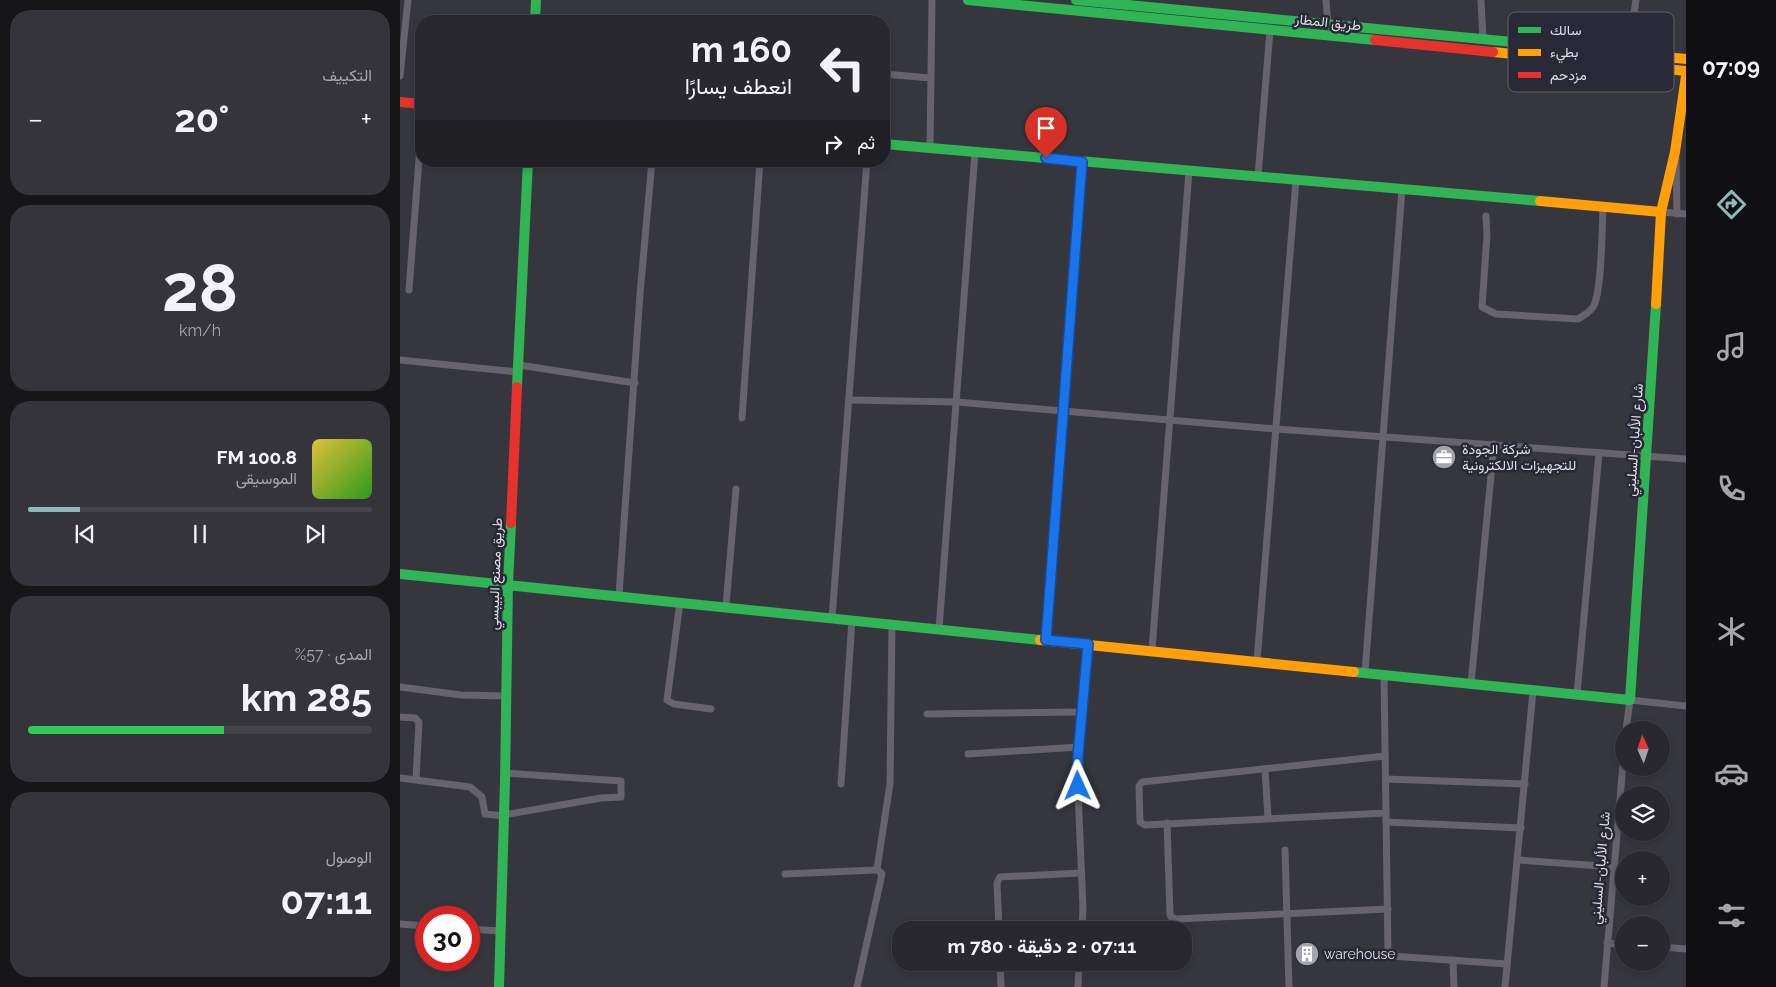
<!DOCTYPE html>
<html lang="ar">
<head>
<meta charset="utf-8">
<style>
	body { margin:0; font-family:Raleway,Vazirmatn,sans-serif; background:#34343a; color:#f1f3f6; direction:rtl; height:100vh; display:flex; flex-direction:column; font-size:19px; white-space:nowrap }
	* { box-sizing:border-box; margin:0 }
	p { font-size:16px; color:#a5a6aa }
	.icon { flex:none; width:28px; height:28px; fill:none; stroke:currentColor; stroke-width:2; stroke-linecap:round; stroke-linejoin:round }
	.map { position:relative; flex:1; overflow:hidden; direction:ltr }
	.side { display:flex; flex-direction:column; gap:10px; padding:10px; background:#161619; width:400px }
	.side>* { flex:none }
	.top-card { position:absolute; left:15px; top:15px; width:475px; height:152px; border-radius:20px; box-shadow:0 2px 8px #0003,0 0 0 1px #44444a; direction:rtl; background:#28282e; color:#f1f3f6; overflow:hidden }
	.needle { width:32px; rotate:357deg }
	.tools { position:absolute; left:1215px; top:721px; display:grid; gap:10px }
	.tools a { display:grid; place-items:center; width:55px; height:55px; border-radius:50%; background:#28282e; box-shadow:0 2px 8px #0003,0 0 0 1px #44444a; font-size:25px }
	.speed { position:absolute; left:15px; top:906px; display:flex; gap:10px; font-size:25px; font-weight:700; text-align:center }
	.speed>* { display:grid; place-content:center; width:65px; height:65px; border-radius:50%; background:#28282e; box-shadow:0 2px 8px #0003,0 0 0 1px #44444a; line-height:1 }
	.speed .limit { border:8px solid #d22; background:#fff; color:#111 }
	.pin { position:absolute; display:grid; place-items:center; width:42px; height:42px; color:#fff; margin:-51px -21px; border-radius:50% 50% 50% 0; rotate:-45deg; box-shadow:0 0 5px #0007 }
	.pin .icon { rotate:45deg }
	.me { position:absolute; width:55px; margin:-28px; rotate:359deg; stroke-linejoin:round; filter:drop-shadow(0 0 4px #0008) }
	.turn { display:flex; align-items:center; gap:18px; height:105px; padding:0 15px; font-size:22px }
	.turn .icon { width:65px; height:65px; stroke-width:2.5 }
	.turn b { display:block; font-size:35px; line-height:42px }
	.then { display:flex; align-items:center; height:48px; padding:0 15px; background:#0003; gap:10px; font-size:19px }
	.big { font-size:38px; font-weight:700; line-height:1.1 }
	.side .card { flex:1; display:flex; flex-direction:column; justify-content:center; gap:8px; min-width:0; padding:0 18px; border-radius:20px; background:#34343a }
	.side .dial { align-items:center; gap:0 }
	.dial b { font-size:65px; line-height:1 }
	.song { display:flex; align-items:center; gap:15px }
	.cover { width:60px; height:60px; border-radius:8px; background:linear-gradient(135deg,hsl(50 70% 55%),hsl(110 70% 35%)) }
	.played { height:5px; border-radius:2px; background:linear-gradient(90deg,#8bbbb9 15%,#44444a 15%) }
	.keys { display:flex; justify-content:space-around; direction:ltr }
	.heat { display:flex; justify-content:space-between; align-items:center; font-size:28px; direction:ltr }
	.charge { height:8px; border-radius:4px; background:linear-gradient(90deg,#34c759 57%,#44444a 0) }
	.trip { position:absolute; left:492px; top:921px; width:300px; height:50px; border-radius:20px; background:#28282e; box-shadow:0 2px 8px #0003,0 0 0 1px #44444a; font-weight:700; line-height:50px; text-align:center; direction:rtl }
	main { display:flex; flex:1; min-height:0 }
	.menu { display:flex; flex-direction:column; width:90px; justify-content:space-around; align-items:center; background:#101012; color:#a5a6aa }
	.menu .icon { width:35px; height:35px }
	.menu .on { color:#8bbbb9 }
	.menu b { font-size:22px; color:#f1f3f6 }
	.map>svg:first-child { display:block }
</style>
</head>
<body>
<main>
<nav class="menu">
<b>07:09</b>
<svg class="icon on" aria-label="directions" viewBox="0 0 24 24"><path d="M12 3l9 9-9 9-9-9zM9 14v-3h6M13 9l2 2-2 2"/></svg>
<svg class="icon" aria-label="music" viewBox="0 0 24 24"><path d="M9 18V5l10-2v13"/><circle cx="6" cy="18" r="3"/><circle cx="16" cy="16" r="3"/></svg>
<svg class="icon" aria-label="phone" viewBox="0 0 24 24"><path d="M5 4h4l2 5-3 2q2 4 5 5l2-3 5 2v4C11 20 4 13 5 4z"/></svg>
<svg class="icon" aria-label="climate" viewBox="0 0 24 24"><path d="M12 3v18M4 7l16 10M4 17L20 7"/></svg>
<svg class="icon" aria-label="car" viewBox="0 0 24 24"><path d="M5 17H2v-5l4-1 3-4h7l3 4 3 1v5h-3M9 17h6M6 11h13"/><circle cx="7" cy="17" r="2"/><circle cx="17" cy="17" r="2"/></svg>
<svg class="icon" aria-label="filters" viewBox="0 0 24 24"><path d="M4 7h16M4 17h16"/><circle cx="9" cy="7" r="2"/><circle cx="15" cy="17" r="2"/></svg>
</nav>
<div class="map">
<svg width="1286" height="987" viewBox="0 0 1286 987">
	<rect width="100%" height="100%" fill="#36363e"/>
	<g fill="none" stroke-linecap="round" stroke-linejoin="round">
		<g stroke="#66626e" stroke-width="7">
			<polyline points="926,0 928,25"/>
			<polyline points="1081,0 1083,40"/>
			<polyline points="1228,53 1236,0"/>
			<polyline points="484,74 531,78"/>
			<polyline points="0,76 8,0"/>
			<polyline points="530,148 532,0"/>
			<polyline points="1276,158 1277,214"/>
			<polyline points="858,176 870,30"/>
			<polyline points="1261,212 1286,214"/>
			<path d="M1086 216 1087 235 1082 307 1096 314 1178 319C1183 316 1189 313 1193 307 1202 294 1202 227 1203 207"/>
			<polyline points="9,290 21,133"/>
			<polyline points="0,360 118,372"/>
			<polyline points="119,365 235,383"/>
			<polyline points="449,400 557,402 876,429 1286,459"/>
			<polyline points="342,418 360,161"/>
			<polyline points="219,595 240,294 252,161"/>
			<polyline points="280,602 267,700 274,704 311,709"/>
			<polyline points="326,606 336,489"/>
			<polyline points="432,618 467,161"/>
			<polyline points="539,629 575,152"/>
			<polyline points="646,639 682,162"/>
			<polyline points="752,650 789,171"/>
			<polyline points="857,661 896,180"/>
			<polyline points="965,672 1002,189"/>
			<polyline points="984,675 988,954 991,956 1107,964"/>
			<polyline points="1071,684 1094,444"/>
			<polyline points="0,687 61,695 106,696"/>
			<polyline points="1177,694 1199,453"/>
			<polyline points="527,714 682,712"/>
			<polyline points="0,717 15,718 19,722 16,779"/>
			<polyline points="1226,730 1230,700 1286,706"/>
			<polyline points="568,754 679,747"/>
			<polyline points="985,756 742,782 739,786 740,822 745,825 986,813"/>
			<polyline points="865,769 868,818"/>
			<polyline points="0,778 70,787 82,797 85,814 104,816"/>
			<polyline points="986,779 1125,784"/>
			<polyline points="441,784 452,620"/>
			<polyline points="104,815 201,798 221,797 221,781 105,773"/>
			<polyline points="986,822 1121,828"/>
			<polyline points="767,823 770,914 771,917 776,919 988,909"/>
			<polyline points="885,850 889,987"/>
			<polyline points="1118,860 1215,867"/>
			<polyline points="385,874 475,870 477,869 490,784 492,624"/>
			<polyline points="0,924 26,926"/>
			<polyline points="69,929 100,931"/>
			<polyline points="599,930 597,883 600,877 681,873"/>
			<polyline points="682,930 683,908 677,768 688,644"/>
			<polyline points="1207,943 1224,945"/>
			<polyline points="1261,947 1286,949"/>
			<polyline points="1053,960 1054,987"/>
			<polyline points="600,962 601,987"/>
			<polyline points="457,987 482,874 477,869"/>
			<polyline points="678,987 679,962"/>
			<polyline points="1105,987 1133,691"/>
			<polyline points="1204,987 1224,752"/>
		</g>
		<g stroke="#30b455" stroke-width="10">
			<polyline points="568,0 975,40"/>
			<polyline points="676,0 1216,52"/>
			<polyline points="135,21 136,0"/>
			<polyline points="484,144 1140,201"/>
			<polyline points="117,387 128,161"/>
			<polyline points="0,574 640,640"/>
			<polyline points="954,672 1230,700 1256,304"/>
			<polyline points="99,987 105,781 108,584 111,523"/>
		</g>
		<g stroke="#ff9f0a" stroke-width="10">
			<polyline points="1093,52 1286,71"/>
			<polyline points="1216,52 1286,59"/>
			<polyline points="1140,201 1261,212"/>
			<polyline points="1256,304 1261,212 1275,152 1286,76"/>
			<polyline points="640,640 954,672"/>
		</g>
		<g stroke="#e5322d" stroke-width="10">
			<polyline points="975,40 1093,52"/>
			<polyline points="0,102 21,104"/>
			<polyline points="111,523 117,387"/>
		</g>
	</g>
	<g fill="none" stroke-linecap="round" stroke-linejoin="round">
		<g stroke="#114b97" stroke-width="12">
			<polyline id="route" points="646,158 682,162 646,640 688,644 678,756 678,786"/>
		</g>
		<use href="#route" stroke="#1a73e8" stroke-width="9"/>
	</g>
	<defs>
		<g id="office-disc" transform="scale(1.25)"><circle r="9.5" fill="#a3a3ac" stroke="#282836"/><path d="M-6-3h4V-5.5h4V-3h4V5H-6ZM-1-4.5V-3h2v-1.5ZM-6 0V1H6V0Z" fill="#fff"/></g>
		<g id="building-disc" transform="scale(1.25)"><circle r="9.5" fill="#a3a3ac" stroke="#282836"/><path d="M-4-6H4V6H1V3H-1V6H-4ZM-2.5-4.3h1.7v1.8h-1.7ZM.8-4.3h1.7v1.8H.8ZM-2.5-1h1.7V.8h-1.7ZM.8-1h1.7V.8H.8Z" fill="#fff"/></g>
	</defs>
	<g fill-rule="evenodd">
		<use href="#office-disc" x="1044" y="457"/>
		<use href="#building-disc" x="907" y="954"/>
	</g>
	<g text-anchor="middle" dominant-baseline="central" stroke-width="5" stroke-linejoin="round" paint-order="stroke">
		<g font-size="14" fill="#dddee7" stroke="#282836">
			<text transform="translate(928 22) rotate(6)">طريق المطار</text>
			<text transform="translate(1234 440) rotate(-86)">شارع الألبان-السليني</text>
			<text transform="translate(95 574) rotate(-88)">طريق مصنع البيبسي</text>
			<text transform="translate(1200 868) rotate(-85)">شارع الألبان-السليني</text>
		</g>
		<g font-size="14" fill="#dddee7" stroke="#282836" text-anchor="start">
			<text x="1062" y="449">شركة الجودة<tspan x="1062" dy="16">للتجهيزات الالكترونية</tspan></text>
			<text x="924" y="954">warehouse</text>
		</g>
	</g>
	<rect x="1108" y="12" width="166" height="80" rx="8" fill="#282836" stroke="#5e5f6b" stroke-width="1"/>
	<rect x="1118" y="27" width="23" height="6" fill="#30b455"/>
	<rect x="1118" y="49" width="23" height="7" fill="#ff9f0a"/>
	<rect x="1118" y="72" width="23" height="6" fill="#e5322d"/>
	<g font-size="14" fill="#dddee7">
		<text x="1150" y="35">سالك</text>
		<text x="1150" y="57">بطيء</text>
		<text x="1150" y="80">مزدحم</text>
	</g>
</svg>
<div class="tools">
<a><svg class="needle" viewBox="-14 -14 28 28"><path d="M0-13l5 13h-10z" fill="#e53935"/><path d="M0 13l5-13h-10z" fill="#a5a6aa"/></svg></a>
<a><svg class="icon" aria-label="layers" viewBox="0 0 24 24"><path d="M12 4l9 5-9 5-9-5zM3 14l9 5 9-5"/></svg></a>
<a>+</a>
<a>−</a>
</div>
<div class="speed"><div class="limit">30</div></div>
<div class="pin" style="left:646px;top:158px;background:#d93025"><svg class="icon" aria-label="arrive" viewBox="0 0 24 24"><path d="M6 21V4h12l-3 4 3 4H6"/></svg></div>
<svg class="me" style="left:678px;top:786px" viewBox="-20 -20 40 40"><path d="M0-17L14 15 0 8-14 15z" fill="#1a73e8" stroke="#fff" stroke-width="4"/></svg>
<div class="trip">07:11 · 2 دقيقة · 780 m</div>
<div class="top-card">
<div class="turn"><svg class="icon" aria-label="left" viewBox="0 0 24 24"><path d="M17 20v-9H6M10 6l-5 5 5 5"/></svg><div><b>160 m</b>انعطف يسارًا</div></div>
<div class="then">ثم<svg class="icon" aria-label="right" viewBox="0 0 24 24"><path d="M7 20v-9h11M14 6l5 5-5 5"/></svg></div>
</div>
</div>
<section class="side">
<div class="card"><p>التكييف</p>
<div class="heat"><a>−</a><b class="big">20°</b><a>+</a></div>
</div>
<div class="card dial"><b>28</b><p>km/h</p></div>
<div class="card">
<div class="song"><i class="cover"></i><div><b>100.8 FM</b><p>الموسيقى</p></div></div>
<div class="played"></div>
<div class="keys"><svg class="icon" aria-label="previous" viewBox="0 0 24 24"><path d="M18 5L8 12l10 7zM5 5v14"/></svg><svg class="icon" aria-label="pause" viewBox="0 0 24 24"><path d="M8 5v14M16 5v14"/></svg><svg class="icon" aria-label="next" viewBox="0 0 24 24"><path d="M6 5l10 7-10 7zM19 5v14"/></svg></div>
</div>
<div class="card"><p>المدى · 57%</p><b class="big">285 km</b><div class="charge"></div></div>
<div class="card"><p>الوصول</p><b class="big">07:11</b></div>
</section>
</main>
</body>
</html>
